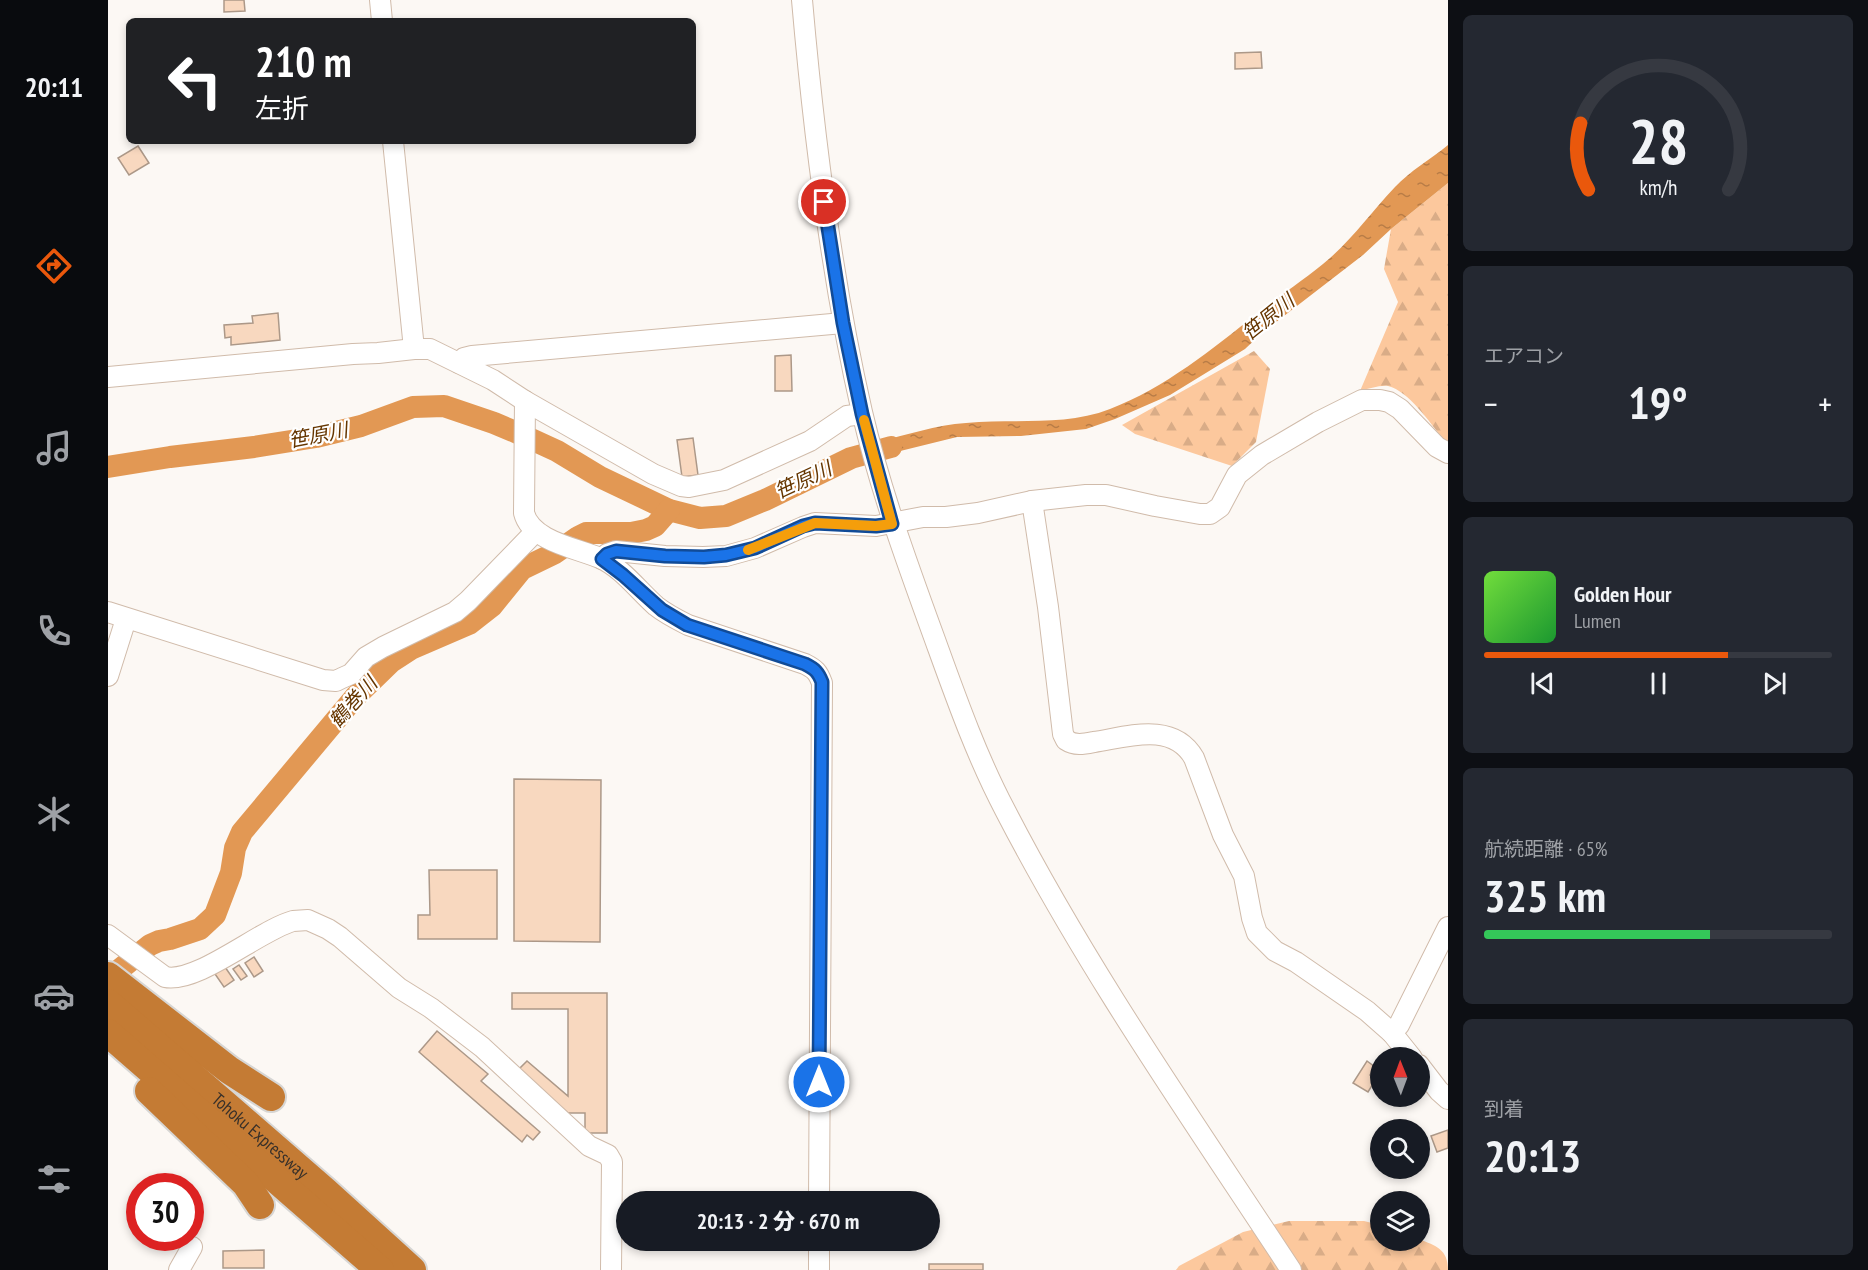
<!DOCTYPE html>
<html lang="ja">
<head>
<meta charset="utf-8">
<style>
	body { margin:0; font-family:"PT Sans Narrow","Noto Sans JP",sans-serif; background:#242831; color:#f1f3f6; height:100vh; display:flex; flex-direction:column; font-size:22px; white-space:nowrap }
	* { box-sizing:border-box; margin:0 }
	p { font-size:20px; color:#9ea1a6 }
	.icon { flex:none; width:33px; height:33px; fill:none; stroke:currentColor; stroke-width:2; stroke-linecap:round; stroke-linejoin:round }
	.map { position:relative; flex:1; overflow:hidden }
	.details { display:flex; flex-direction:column; gap:15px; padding:15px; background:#0d0f14; width:420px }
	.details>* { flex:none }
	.hud { position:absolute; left:18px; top:18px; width:570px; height:126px; border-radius:9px; box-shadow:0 3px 9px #0003; background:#202124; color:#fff; overflow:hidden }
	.needle { width:39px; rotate:359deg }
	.buttons { position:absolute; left:1262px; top:1047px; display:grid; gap:12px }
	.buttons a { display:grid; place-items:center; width:60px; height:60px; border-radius:50%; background:#171b24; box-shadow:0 3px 9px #0003; font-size:30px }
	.speed { position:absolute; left:18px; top:1173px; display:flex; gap:12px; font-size:30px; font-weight:700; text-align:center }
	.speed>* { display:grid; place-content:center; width:78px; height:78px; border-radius:50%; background:#171b24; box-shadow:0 3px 9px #0003; line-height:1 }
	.speed .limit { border:9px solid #d22; background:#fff; color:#111 }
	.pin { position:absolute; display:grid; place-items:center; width:51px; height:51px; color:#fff; margin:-26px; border:3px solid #fff; border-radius:50%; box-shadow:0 2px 6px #0007 }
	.me { position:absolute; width:66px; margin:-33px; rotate:0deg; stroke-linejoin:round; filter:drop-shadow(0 0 4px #0008) }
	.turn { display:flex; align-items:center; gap:21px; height:126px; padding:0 30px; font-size:27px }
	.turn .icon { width:78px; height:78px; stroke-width:2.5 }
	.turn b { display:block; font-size:42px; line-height:51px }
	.big { font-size:45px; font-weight:800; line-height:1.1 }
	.details .widget { flex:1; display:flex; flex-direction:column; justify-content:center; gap:9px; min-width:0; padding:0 21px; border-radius:9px; background:#242831 }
	.details .dial { align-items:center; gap:0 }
	.dial svg { height:156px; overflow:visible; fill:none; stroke:#363941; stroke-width:7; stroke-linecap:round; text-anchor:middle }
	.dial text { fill:#f1f3f6; stroke:none }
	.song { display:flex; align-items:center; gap:18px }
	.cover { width:72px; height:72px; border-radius:9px; background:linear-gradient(135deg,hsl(100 70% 55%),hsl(130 70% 35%)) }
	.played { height:6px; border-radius:3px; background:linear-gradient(90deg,#ea580c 70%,#363941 70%) }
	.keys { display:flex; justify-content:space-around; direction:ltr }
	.heat { display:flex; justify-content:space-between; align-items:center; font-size:33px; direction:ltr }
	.charge { height:9px; border-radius:4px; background:linear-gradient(90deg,#34c759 65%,#363941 0) }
	.trip { position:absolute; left:508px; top:1191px; width:324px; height:60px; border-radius:30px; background:#171b24; box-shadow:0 3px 9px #0003; font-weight:800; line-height:60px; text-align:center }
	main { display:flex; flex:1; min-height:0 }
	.menu { display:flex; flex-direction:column; width:108px; justify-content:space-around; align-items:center; background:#090b0e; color:#9ea1a6 }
	.menu .icon { width:42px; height:42px }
	.menu .selected { color:#ea580c }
	.menu b { font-size:27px; color:#f1f3f6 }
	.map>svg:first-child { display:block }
</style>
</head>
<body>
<main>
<nav class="menu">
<b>20:11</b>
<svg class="icon selected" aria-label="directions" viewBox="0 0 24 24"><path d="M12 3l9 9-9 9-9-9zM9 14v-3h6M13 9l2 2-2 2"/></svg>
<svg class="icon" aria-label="music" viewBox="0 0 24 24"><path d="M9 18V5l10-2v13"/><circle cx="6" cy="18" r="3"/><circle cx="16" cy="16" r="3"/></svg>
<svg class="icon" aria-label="phone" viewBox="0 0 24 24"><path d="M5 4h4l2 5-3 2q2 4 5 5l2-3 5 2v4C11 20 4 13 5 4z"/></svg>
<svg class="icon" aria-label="climate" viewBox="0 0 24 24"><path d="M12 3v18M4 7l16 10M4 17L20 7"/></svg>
<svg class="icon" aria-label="car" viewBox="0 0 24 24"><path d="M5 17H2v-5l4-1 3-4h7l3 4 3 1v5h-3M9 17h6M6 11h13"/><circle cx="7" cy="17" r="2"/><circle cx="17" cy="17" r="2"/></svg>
<svg class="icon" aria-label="filters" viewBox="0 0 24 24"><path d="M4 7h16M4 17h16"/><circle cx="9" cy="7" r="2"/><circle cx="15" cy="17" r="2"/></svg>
</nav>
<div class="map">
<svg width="1340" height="1270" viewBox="0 0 1340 1270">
	<defs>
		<pattern id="forest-firs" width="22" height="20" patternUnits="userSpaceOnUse" patternTransform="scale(1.5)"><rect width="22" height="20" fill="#fcc89d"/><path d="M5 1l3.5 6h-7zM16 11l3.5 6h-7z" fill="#d9ac87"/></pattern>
		<pattern id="water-ripples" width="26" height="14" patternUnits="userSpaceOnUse" patternTransform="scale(1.5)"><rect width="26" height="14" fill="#e29854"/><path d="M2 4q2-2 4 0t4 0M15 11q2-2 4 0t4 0" fill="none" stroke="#b87c46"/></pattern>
	</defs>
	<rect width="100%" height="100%" fill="#fcf8f4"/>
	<g fill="url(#forest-firs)">
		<path d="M1340 183V441L1335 439C1322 423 1301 391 1280 386 1272 385 1260 389 1252 391L1290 302 1276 269 1283 229Z"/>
		<polygon points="1146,351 1162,369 1148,442 1124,466 1027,434 1014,425"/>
		<path d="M1181 1221H1256L1272 1225V1240H1311V1239C1328 1246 1340 1249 1340 1270H1068L1071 1266 1135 1232Z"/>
	</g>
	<path fill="url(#water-ripples)" d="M1340 145V183L1283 229 1255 255 1154 333 1137 349 1062 395 1007 419 978 429 913 436 849 437 772 456 770 442C798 435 828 425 858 423 906 418 956 427 1002 409 1057 388 1104 349 1150 313 1174 294 1200 277 1222 258 1246 237 1265 210 1287 187 1302 171 1323 159 1340 145Z"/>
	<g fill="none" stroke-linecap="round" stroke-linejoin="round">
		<g stroke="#e29854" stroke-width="22">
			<polyline points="0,467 62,457 146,447 208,437 253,426 305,407 336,406 386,423 412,434 449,451 492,477 561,510 592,518 618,516 657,500 743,458 783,447"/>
			<polyline points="0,979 42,945 51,941 62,939 92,929 107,915 123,873 127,848 134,832 247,697 283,662 303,649 361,624 384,606 414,569 447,553 470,537 478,533 523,533 538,530 547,526 561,510"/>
		</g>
	</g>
	<g fill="#f8d8bf" stroke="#ac9888" stroke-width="1.5">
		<polygon points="116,0 136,0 137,11 116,12"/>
		<polygon points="1153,52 1154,68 1127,69 1127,53"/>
		<polygon points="30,146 41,163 21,175 10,158"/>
		<polygon points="170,313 172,340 123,345 123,337 117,338 116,325 145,323 144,316"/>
		<polygon points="683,355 684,391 667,391 667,356"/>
		<polygon points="585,438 590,475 574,477 569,440"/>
		<polygon points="406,779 493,780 492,942 406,941"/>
		<polygon points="321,870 389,870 389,939 310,939 310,915 322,915"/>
		<polygon points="146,957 155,971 146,977 137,963"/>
		<polygon points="131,965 139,976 133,980 125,969"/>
		<polygon points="117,967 126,980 116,987 107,974"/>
		<polygon points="404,993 499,993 499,1133 477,1133 477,1113 460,1113 410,1070 419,1061 460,1096 460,1009 404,1009"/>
		<polygon points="329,1031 380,1074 373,1081 432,1132 425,1140 419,1135 414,1142 311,1052"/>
		<polygon points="1259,1061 1267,1067 1262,1075 1268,1079 1260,1092 1245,1083"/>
		<polygon points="1340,1130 1340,1148 1329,1152 1323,1136"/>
		<polygon points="156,1250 156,1268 115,1268 115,1251"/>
		<rect x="821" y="1264" width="54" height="6"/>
	</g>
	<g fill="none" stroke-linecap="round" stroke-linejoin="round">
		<g stroke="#d0bbaa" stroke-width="22">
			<g id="minor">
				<polyline points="272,0 274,21"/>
				<path d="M694 0C706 138 723 277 754 412 772 489 799 563 826 637 847 695 868 755 897 810 980 971 1084 1119 1183 1270"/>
				<polyline points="285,141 306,349 322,349 385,380 417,401 545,474 573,486 581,487 616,480 702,441 739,416 754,414"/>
				<polyline points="351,363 356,358 364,356 735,323"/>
				<polyline points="0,377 245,354 270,353 306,349"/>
				<path d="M417 401 416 513C423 541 468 548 492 558 514 568 530 590 548 606 558 614 568 619 580 625L697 664C707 669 710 672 714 683L711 1202"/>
				<path d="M924 501 940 607 955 734 958 740C967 746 976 744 986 742 1019 737 1065 721 1086 758L1115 835 1136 876 1144 918 1149 933 1167 951 1188 962 1259 1011 1284 1033 1304 1058"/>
				<polyline points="494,559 499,554 508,551 557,556 595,557 618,556 647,548 695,527 707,523 768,526 815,517 838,517 870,513 924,501 978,495 998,495 1047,506 1092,514 1102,514 1112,507 1129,475 1154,455 1210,422 1254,400 1272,400 1281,402 1292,409 1329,447 1340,453"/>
				<polyline points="0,612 215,680 228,681 234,678 243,674 258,657 275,647 347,612 360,601 427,532"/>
				<polyline points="0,676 18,619"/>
				<path d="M0 935 57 977C89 984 152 930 185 921L200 920 220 929 232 937 291 988 323 1008 374 1047 481 1146 500 1155 504 1162 503 1270"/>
				<polyline points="1284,1033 1291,1025 1340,927"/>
				<polyline points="1311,1065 1331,1091 1340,1099"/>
				<polyline points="71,1270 84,1247"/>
				<polyline points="711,1270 711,1240"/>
			</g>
		</g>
		<g stroke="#d7d6d4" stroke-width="32">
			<g id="highway">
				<polyline points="0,976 121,1070 163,1097"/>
				<path id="s1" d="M0 1003 218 1192 304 1270"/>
				<polyline points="0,1033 272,1270"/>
				<polyline points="41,1091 138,1184 152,1205"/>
			</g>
		</g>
		<use href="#minor" stroke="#fff" stroke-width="20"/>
		<use href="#highway" stroke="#c47b34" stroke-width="28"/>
	</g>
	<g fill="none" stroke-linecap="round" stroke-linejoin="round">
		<g stroke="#114b97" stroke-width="15">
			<path id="route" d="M711 1082 714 682C710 672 707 669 697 664L579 625 554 610 515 575 494 559 499 554 508 551 557 556 596 557 618 555 647 548 695 526 707 523 768 526 784 524 754 414 735 323 716 202"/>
		</g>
		<use href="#route" stroke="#1a73e8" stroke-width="10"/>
		<polyline stroke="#f59e0b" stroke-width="10" points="640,550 707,523 768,526 784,524 756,420"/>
	</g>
	<g text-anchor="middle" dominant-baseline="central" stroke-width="4.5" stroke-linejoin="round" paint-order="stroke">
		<g font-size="18" fill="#383029" stroke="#fff">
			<text stroke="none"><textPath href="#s1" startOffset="202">Tohoku Expressway</textPath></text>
		</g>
		<g font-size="20" font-style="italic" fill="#663600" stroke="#fff">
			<text transform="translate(1160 317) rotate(-39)">笹原川</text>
			<text transform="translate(210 435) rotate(-11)">笹原川</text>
			<text transform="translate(695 480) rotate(-25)">笹原川</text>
			<text transform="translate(245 702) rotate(-48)">鶴巻川</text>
		</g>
	</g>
</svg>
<div class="buttons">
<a><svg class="needle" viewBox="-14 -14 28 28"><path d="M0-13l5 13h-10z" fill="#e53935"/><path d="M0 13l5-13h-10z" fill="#9ea1a6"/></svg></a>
<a><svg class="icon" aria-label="search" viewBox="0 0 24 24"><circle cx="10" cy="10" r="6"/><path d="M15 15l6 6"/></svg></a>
<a><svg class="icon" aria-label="layers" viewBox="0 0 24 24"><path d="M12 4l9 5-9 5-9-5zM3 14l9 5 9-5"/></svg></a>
</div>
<div class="speed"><div class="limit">30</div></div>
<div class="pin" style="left:716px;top:202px;background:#d93025"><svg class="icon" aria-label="arrive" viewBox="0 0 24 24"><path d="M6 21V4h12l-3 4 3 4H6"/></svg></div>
<svg class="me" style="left:711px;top:1082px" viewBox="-20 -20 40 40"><circle r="17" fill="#1a73e8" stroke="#fff" stroke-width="3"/><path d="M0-11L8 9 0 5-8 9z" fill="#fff"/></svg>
<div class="trip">20:13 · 2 分 · 670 m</div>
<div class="hud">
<div class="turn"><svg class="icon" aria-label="left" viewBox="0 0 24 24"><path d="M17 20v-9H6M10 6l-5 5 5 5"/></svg><div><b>210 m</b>左折</div></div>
</div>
</div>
<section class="details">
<div class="widget dial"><svg viewBox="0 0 100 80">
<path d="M14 69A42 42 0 1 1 86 69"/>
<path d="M14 69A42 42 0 0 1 10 35" stroke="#ea580c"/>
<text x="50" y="56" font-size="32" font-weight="700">28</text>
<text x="50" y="72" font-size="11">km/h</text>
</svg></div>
<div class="widget"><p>エアコン</p>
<div class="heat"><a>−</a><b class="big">19°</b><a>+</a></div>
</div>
<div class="widget">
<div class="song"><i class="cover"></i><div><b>Golden Hour</b><p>Lumen</p></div></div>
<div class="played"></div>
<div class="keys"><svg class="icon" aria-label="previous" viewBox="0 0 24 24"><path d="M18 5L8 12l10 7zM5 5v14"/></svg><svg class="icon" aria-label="pause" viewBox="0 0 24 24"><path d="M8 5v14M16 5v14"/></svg><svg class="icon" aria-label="next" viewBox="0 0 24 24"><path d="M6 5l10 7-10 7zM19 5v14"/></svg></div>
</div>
<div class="widget"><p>航続距離 · 65%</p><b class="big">325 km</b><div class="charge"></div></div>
<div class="widget"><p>到着</p><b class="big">20:13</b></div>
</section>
</main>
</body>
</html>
